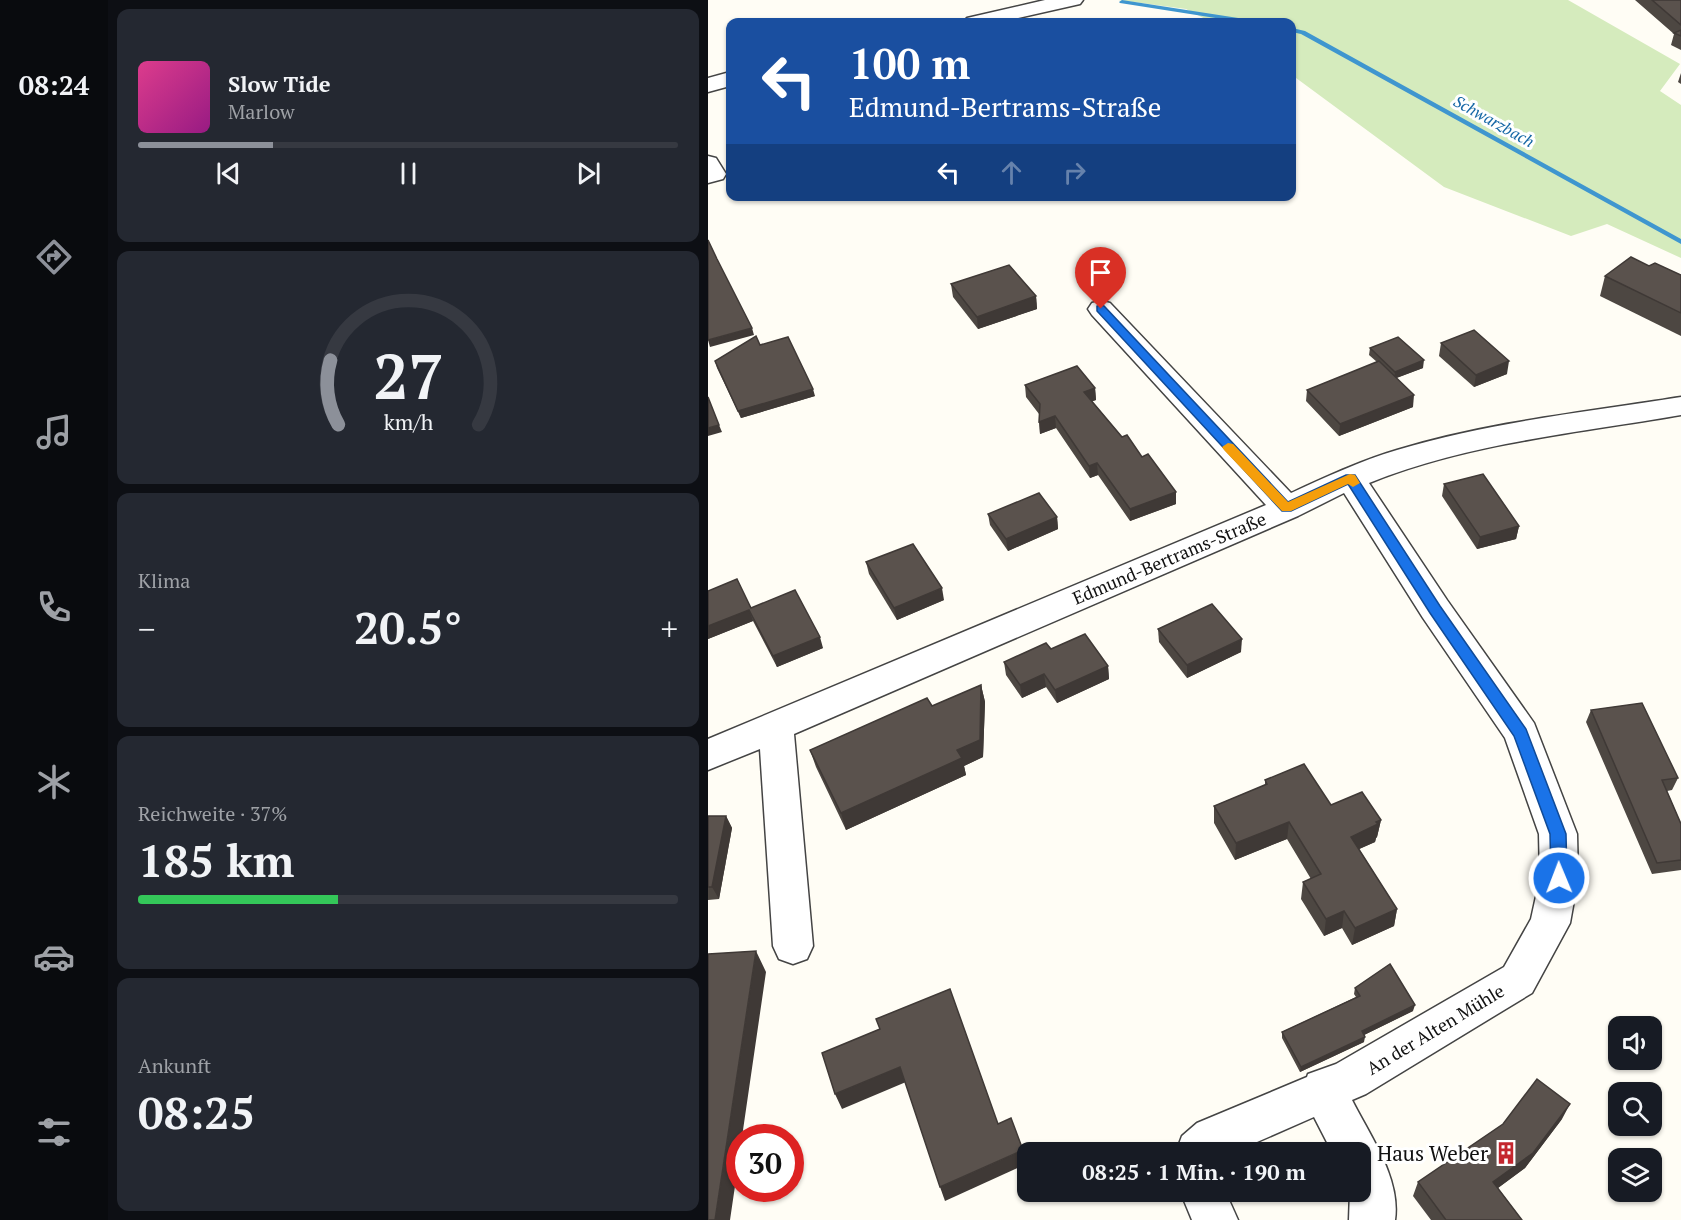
<!DOCTYPE html>
<html lang="de">
<head>
<meta charset="utf-8">
<style>
	body { margin:0; font-family:"PT Serif",serif; background:#242831; color:#f1f3f6; height:100vh; display:flex; flex-direction:column; font-size:22px; white-space:nowrap }
	* { box-sizing:border-box; margin:0 }
	p { font-size:20px; color:#9ea1a6 }
	.icon { flex:none; width:33px; height:33px; fill:none; stroke:currentColor; stroke-width:2; stroke-linecap:round; stroke-linejoin:round }
	.map { position:relative; flex:1; overflow:hidden }
	.details { display:flex; flex-direction:column; gap:9px; padding:9px; background:#0d0f14; width:600px }
	.details>* { flex:none }
	.guide { position:absolute; left:18px; top:18px; width:570px; height:183px; border-radius:12px; box-shadow:0 2px 4px #0004; background:#1a4fa0; color:#fff; overflow:hidden }
	.buttons { position:absolute; left:900px; top:1016px; display:grid; gap:12px }
	.buttons a { display:grid; place-items:center; width:54px; height:54px; border-radius:12px; background:#171b24; box-shadow:0 2px 4px #0004; font-size:30px }
	.speed { position:absolute; left:18px; top:1124px; display:flex; gap:12px; font-size:30px; font-weight:700; text-align:center }
	.speed>* { display:grid; place-content:center; width:78px; height:78px; border-radius:50%; background:#171b24; box-shadow:0 2px 4px #0004; line-height:1 }
	.speed .limit { border:9px solid #d22; background:#fff; color:#111 }
	.pin { position:absolute; display:grid; place-items:center; width:51px; height:51px; color:#fff; margin:-62px -26px; border-radius:50% 50% 50% 0; rotate:-45deg; box-shadow:0 0 6px #0007 }
	.pin .icon { rotate:45deg }
	.me { position:absolute; width:66px; margin:-33px; rotate:359deg; stroke-linejoin:round; filter:drop-shadow(0 0 4px #0008) }
	.turn { display:flex; align-items:center; gap:21px; height:126px; padding:0 24px; font-size:27px }
	.turn .icon { width:78px; height:78px; stroke-width:2.5 }
	.turn b { display:block; font-size:42px; line-height:51px }
	.lanes { display:flex; align-items:center; height:57px; padding:0 24px; background:#0003; justify-content:center; gap:30px; direction:ltr }
	.lanes .off { opacity:.35 }
	.big { font-size:45px; font-weight:800; line-height:1.1 }
	.details .card { flex:1; display:flex; flex-direction:column; justify-content:center; gap:9px; min-width:0; padding:0 21px; border-radius:12px; background:#242831 }
	.details .dial { align-items:center; gap:0 }
	.dial svg { height:156px; overflow:visible; fill:none; stroke:#363941; stroke-width:7; stroke-linecap:round; text-anchor:middle }
	.dial text { fill:#f1f3f6; stroke:none }
	.song { display:flex; align-items:center; gap:18px }
	.cover { width:72px; height:72px; border-radius:9px; background:linear-gradient(135deg,hsl(330 70% 55%),hsl(310 70% 35%)) }
	.played { height:6px; border-radius:3px; background:linear-gradient(90deg,#8c9099 25%,#363941 25%) }
	.keys { display:flex; justify-content:space-around; direction:ltr }
	.heat { display:flex; justify-content:space-between; align-items:center; font-size:33px; direction:ltr }
	.charge { height:9px; border-radius:4px; background:linear-gradient(90deg,#34c759 37%,#363941 0) }
	.trip { position:absolute; left:309px; top:1142px; width:354px; height:60px; border-radius:12px; background:#171b24; box-shadow:0 2px 4px #0004; font-weight:800; line-height:60px; text-align:center }
	main { display:flex; flex:1; min-height:0 }
	.dock { display:flex; flex-direction:column; width:108px; justify-content:space-around; align-items:center; background:#090b0e; color:#9ea1a6 }
	.dock .icon { width:42px; height:42px }
	.dock .current { color:#8c9099 }
	.dock b { font-size:27px; color:#f1f3f6 }
	.map>svg:first-child { display:block }
</style>
</head>
<body>
<main>
<nav class="dock">
<b>08:24</b>
<svg class="icon current" aria-label="directions" viewBox="0 0 24 24"><path d="M12 3l9 9-9 9-9-9zM9 14v-3h6M13 9l2 2-2 2"/></svg>
<svg class="icon" aria-label="music" viewBox="0 0 24 24"><path d="M9 18V5l10-2v13"/><circle cx="6" cy="18" r="3"/><circle cx="16" cy="16" r="3"/></svg>
<svg class="icon" aria-label="phone" viewBox="0 0 24 24"><path d="M5 4h4l2 5-3 2q2 4 5 5l2-3 5 2v4C11 20 4 13 5 4z"/></svg>
<svg class="icon" aria-label="climate" viewBox="0 0 24 24"><path d="M12 3v18M4 7l16 10M4 17L20 7"/></svg>
<svg class="icon" aria-label="car" viewBox="0 0 24 24"><path d="M5 17H2v-5l4-1 3-4h7l3 4 3 1v5h-3M9 17h6M6 11h13"/><circle cx="7" cy="17" r="2"/><circle cx="17" cy="17" r="2"/></svg>
<svg class="icon" aria-label="filters" viewBox="0 0 24 24"><path d="M4 7h16M4 17h16"/><circle cx="9" cy="7" r="2"/><circle cx="15" cy="17" r="2"/></svg>
</nav>
<section class="details">
<div class="card">
<div class="song"><i class="cover"></i><div><b>Slow Tide</b><p>Marlow</p></div></div>
<div class="played"></div>
<div class="keys"><svg class="icon" aria-label="previous" viewBox="0 0 24 24"><path d="M18 5L8 12l10 7zM5 5v14"/></svg><svg class="icon" aria-label="pause" viewBox="0 0 24 24"><path d="M8 5v14M16 5v14"/></svg><svg class="icon" aria-label="next" viewBox="0 0 24 24"><path d="M6 5l10 7-10 7zM19 5v14"/></svg></div>
</div>
<div class="card dial"><svg viewBox="0 0 100 80">
<path d="M14 69A42 42 0 1 1 86 69"/>
<path d="M14 69A42 42 0 0 1 10 36" stroke="#8c9099"/>
<text x="50" y="56" font-size="32" font-weight="700">27</text>
<text x="50" y="72" font-size="11">km/h</text>
</svg></div>
<div class="card"><p>Klima</p>
<div class="heat"><a>−</a><b class="big">20.5°</b><a>+</a></div>
</div>
<div class="card"><p>Reichweite · 37%</p><b class="big">185 km</b><div class="charge"></div></div>
<div class="card"><p>Ankunft</p><b class="big">08:25</b></div>
</section>
<div class="map">
<svg width="973" height="1220" viewBox="0 0 973 1220">
	<rect width="100%" height="100%" fill="#fffdf5"/>
	<polygon fill="#d5ebbd" points="410,0 860,0 972,64 952,91 973,105 973,258 899,224 863,236 736,187 584,75 584,22 503,22 478,9"/>
	<g fill="none" stroke-linecap="round" stroke-linejoin="round">
		<g fill="#3f96cf" fill-rule="evenodd">
			<polygon points="414,0 543,20 546,22 533,22 412,3 411,2"/>
			<polygon points="584,28 597,31 973,239 973,244 593,34 584,32"/>
		</g>
		<g stroke="#444" stroke-width="3">
			<g id="minor">
				<polygon points="337,0 375,0 372,4 292,22 256,22 259,18"/>
				<polygon points="22,72 22,86 0,92 0,78"/>
				<polygon points="0,156 8,158 18,174 15,179 0,183"/>
				<path d="M393 301 402 303 583 493C618 477 652 461 689 450 781 422 878 412 973 397V415C869 433 759 443 661 483L739 600 826 723 869 834 870 878 862 923 824 993 658 1094 644 1100C662 1136 693 1178 687 1220H641L642 1191H652V1152H624L606 1117 526 1152H468L474 1136 489 1123 599 1077 600 1074 628 1064 796 967 823 919 832 878 831 834 797 738 715 618 636 493 590 516 86 734 105 946 99 959 85 964 71 959 65 946 52 749 0 770V739L558 505 384 315 380 309 384 303Z"/>
				<polygon points="472,1191 517,1191 530,1220 484,1220"/>
			</g>
		</g>
		<use href="#minor" fill="#fff" fill-rule="evenodd"/>
	</g>
	<g fill="#4d4742">
		<polygon points="927,0 973,0 973,50 963,45 966,34"/>
		<polygon points="973,73 973,84 970,82"/>
		<polygon points="941,266 973,275 973,336 892,296 897,276"/>
		<polygon points="243,284 328,296 329,309 270,329 245,297"/>
		<polygon points="733,343 799,374 766,387 731,356"/>
		<polygon points="52,345 107,396 33,418 9,368 7,361"/>
		<polygon points="662,348 715,368 688,378 705,407 631,436 598,401 599,390 669,362 661,355"/>
		<polygon points="317,385 387,388 388,400 384,401 414,437 468,492 468,504 422,521 390,475 382,478 348,428 332,434 331,414 318,397"/>
		<polygon points="736,484 811,526 808,539 769,549 734,496"/>
		<polygon points="280,514 349,517 350,529 300,551 282,525"/>
		<polygon points="158,562 236,600 189,620 161,574"/>
		<polygon points="0,591 43,608 115,648 69,667 45,621 0,639"/>
		<polygon points="450,629 533,652 479,678 451,642"/>
		<polygon points="343,649 400,666 401,679 349,703 338,687 314,698 298,675 296,662"/>
		<polygon points="273,685 277,702 275,757 256,766 258,775 138,830 108,767 102,750 224,706"/>
		<polygon points="883,710 970,778 964,790 959,791 973,824 973,870 944,874 878,722"/>
		<polygon points="557,780 623,805 673,820 669,837 668,838 667,842 651,849 689,909 686,926 644,945 634,928 616,936 593,899 595,882 603,879 579,839 527,860 506,823 506,806 557,785"/>
		<polygon points="0,816 18,816 24,828 11,899 0,900"/>
		<polygon points="647,988 705,1011 656,1035 656,1042 592,1072 574,1038 574,1032 648,997 646,994"/>
		<polygon points="854,1119 817,1168 790,1188 814,1220 723,1220 705,1196 710,1182"/>
	</g>
	<g fill="#3f3936">
		<polygon points="328,296 329,309 270,329 269,317"/>
		<polygon points="44,328 46,335 2,347 0,340"/>
		<polygon points="716,360 715,368 686,379 687,372"/>
		<polygon points="801,361 799,374 766,387 768,375"/>
		<polygon points="387,388 388,400 377,404 376,392"/>
		<polygon points="105,389 107,396 33,418 30,411"/>
		<polygon points="706,395 705,407 631,436 632,424"/>
		<polygon points="347,416 348,428 332,434 331,422"/>
		<polygon points="11,425 14,432 0,436 0,428"/>
		<polygon points="389,463 390,475 382,478 381,466"/>
		<polygon points="468,492 468,504 422,521 422,509"/>
		<polygon points="349,517 350,529 300,551 298,539"/>
		<polygon points="811,526 808,539 769,549 772,537"/>
		<polygon points="234,588 236,600 189,620 186,608"/>
		<polygon points="41,610 45,621 0,639 0,626"/>
		<polygon points="112,637 115,648 69,667 65,656"/>
		<polygon points="534,639 533,652 479,678 479,665"/>
		<polygon points="400,666 401,679 349,703 347,690"/>
		<polygon points="336,674 338,687 314,698 312,685"/>
		<polygon points="273,685 277,702 275,757 256,766 258,775 138,830 133,813 249,750"/>
		<polygon points="18,816 24,828 11,899 4,887"/>
		<polygon points="673,820 669,837 668,838 667,842 640,854 643,837"/>
		<polygon points="581,822 579,839 527,860 528,843"/>
		<polygon points="689,909 686,926 644,945 647,928"/>
		<polygon points="636,911 634,928 616,936 618,919"/>
		<polygon points="48,951 58,972 34,1137 32,1137 32,1152 22,1220 7,1220"/>
		<polygon points="707,1005 705,1011 652,1037 654,1031"/>
		<polygon points="657,1037 656,1042 592,1072 593,1067"/>
		<polygon points="192,1067 198,1082 134,1109 127,1094"/>
		<polygon points="862,1104 854,1119 817,1168 779,1196 785,1182"/>
		<polygon points="315,1150 318,1164 237,1201 232,1187"/>
	</g>
	<g fill="#5a524d" stroke="#3f3936" stroke-width="1.5">
		<polygon points="944,0 973,0 973,25"/>
		<polygon points="973,30 973,36 966,33"/>
		<polygon points="0,240 9,259 44,328 0,340"/>
		<polygon points="923,257 941,266 947,263 973,275 973,313 897,276"/>
		<polygon points="301,265 328,296 269,317 243,284"/>
		<polygon points="766,330 801,361 768,375 733,343"/>
		<polygon points="48,336 52,345 80,337 105,389 30,411 7,361"/>
		<polygon points="690,337 716,360 687,372 662,348"/>
		<polygon points="671,361 706,395 632,424 599,390"/>
		<polygon points="369,366 387,388 376,392 414,437 419,435 434,457 440,454 468,492 422,509 389,463 381,466 347,416 331,422 332,404 317,385"/>
		<polygon points="0,397 11,425 0,428"/>
		<polygon points="775,474 811,526 772,537 736,484"/>
		<polygon points="331,493 349,517 298,539 280,514"/>
		<polygon points="205,544 234,588 186,608 158,562"/>
		<polygon points="29,579 43,608 87,590 112,637 65,656 41,610 0,626 0,591"/>
		<polygon points="504,604 534,639 479,665 450,629"/>
		<polygon points="377,634 400,666 347,690 336,674 312,685 296,662 338,643 343,649"/>
		<polygon points="273,685 272,740 249,750 254,758 133,813 102,750 219,698 224,706"/>
		<polygon points="934,703 970,778 954,780 973,824 973,860 949,863 883,710"/>
		<polygon points="596,764 623,805 654,792 673,820 668,822 670,824 643,837 689,909 647,928 636,911 618,919 595,882 613,874 581,822 528,843 506,806 559,784 557,780"/>
		<polygon points="0,816 18,816 4,887 0,887"/>
		<polygon points="48,951 7,1220 0,1220 0,954"/>
		<polygon points="682,964 707,1005 654,1031 657,1037 593,1067 574,1032 652,996 647,988"/>
		<polygon points="242,989 290,1124 303,1118 315,1150 232,1187 192,1067 127,1094 114,1053 172,1029 168,1019"/>
		<polygon points="829,1079 862,1104 825,1153 785,1182 814,1220 738,1220 710,1182 795,1124"/>
	</g>
	<polygon fill="#1a73e8" stroke="#114b97" stroke-width="1.5" points="393,305 396,306 580,502 638,475 647,475 732,606 818,729 858,834 859,878 857,883 851,885 845,883 843,878 842,834 806,736 722,613 640,484 583,511 574,511 389,311 389,306"/>
	<polygon fill="#f59e0b" points="520,443 525,444 580,502 642,474 647,475 652,483 645,487 640,484 583,511 574,511 516,450 514,447"/>
	<defs>
		<g id="building-bare" transform="scale(1.8)"><path d="M-4-6H4V6H1V3H-1V6H-4ZM-2.5-4.3h1.7v1.8h-1.7ZM.8-4.3h1.7v1.8H.8ZM-2.5-1h1.7V.8h-1.7ZM.8-1h1.7V.8H.8Z" fill="#c4262e" stroke="#fff" stroke-width="2.5" paint-order="stroke"/></g>
	</defs>
	<g fill-rule="evenodd">
		<use href="#building-bare" x="798" y="1153"/>
	</g>
	<g text-anchor="middle" dominant-baseline="central" stroke-width="6" stroke-linejoin="round" paint-order="stroke">
		<g font-size="16" font-style="italic" fill="#1768a6" stroke="#fff">
			<text transform="translate(786 121) rotate(29)">Schwarzbach</text>
		</g>
		<g font-size="18" fill="#111" stroke="#fff">
			<text transform="translate(461 558) rotate(-23)">Edmund-Bertrams-Straße</text>
			<text transform="translate(727 1029) rotate(-31)">An der Alten Mühle</text>
		</g>
		<g font-size="21" fill="#111" stroke="#fff" text-anchor="end">
			<text x="780" y="1153">Haus Weber</text>
		</g>
	</g>
</svg>
<div class="buttons">
<a><svg class="icon" aria-label="sound" viewBox="0 0 24 24"><path d="M4 9h4l5-4v14l-5-4H4zM17 9q2 3 0 6"/></svg></a>
<a><svg class="icon" aria-label="search" viewBox="0 0 24 24"><circle cx="10" cy="10" r="6"/><path d="M15 15l6 6"/></svg></a>
<a><svg class="icon" aria-label="layers" viewBox="0 0 24 24"><path d="M12 4l9 5-9 5-9-5zM3 14l9 5 9-5"/></svg></a>
</div>
<div class="speed"><div class="limit">30</div></div>
<div class="pin" style="left:393px;top:309px;background:#d93025"><svg class="icon" aria-label="arrive" viewBox="0 0 24 24"><path d="M6 21V4h12l-3 4 3 4H6"/></svg></div>
<svg class="me" style="left:851px;top:878px" viewBox="-20 -20 40 40"><circle r="17" fill="#1a73e8" stroke="#fff" stroke-width="3"/><path d="M0-11L8 9 0 5-8 9z" fill="#fff"/></svg>
<div class="trip">08:25 · 1 Min. · 190 m</div>
<div class="guide">
<div class="turn"><svg class="icon" aria-label="left" viewBox="0 0 24 24"><path d="M17 20v-9H6M10 6l-5 5 5 5"/></svg><div><b>100 m</b>Edmund-Bertrams-Straße</div></div>
<div class="lanes"><svg class="icon" aria-label="left" viewBox="0 0 24 24"><path d="M17 20v-9H6M10 6l-5 5 5 5"/></svg><svg class="icon off" aria-label="ahead" viewBox="0 0 24 24"><path d="M12 20V5M6 11l6-6 6 6"/></svg><svg class="icon off" aria-label="right" viewBox="0 0 24 24"><path d="M7 20v-9h11M14 6l5 5-5 5"/></svg></div>
</div>
</div>
</main>
</body>
</html>
